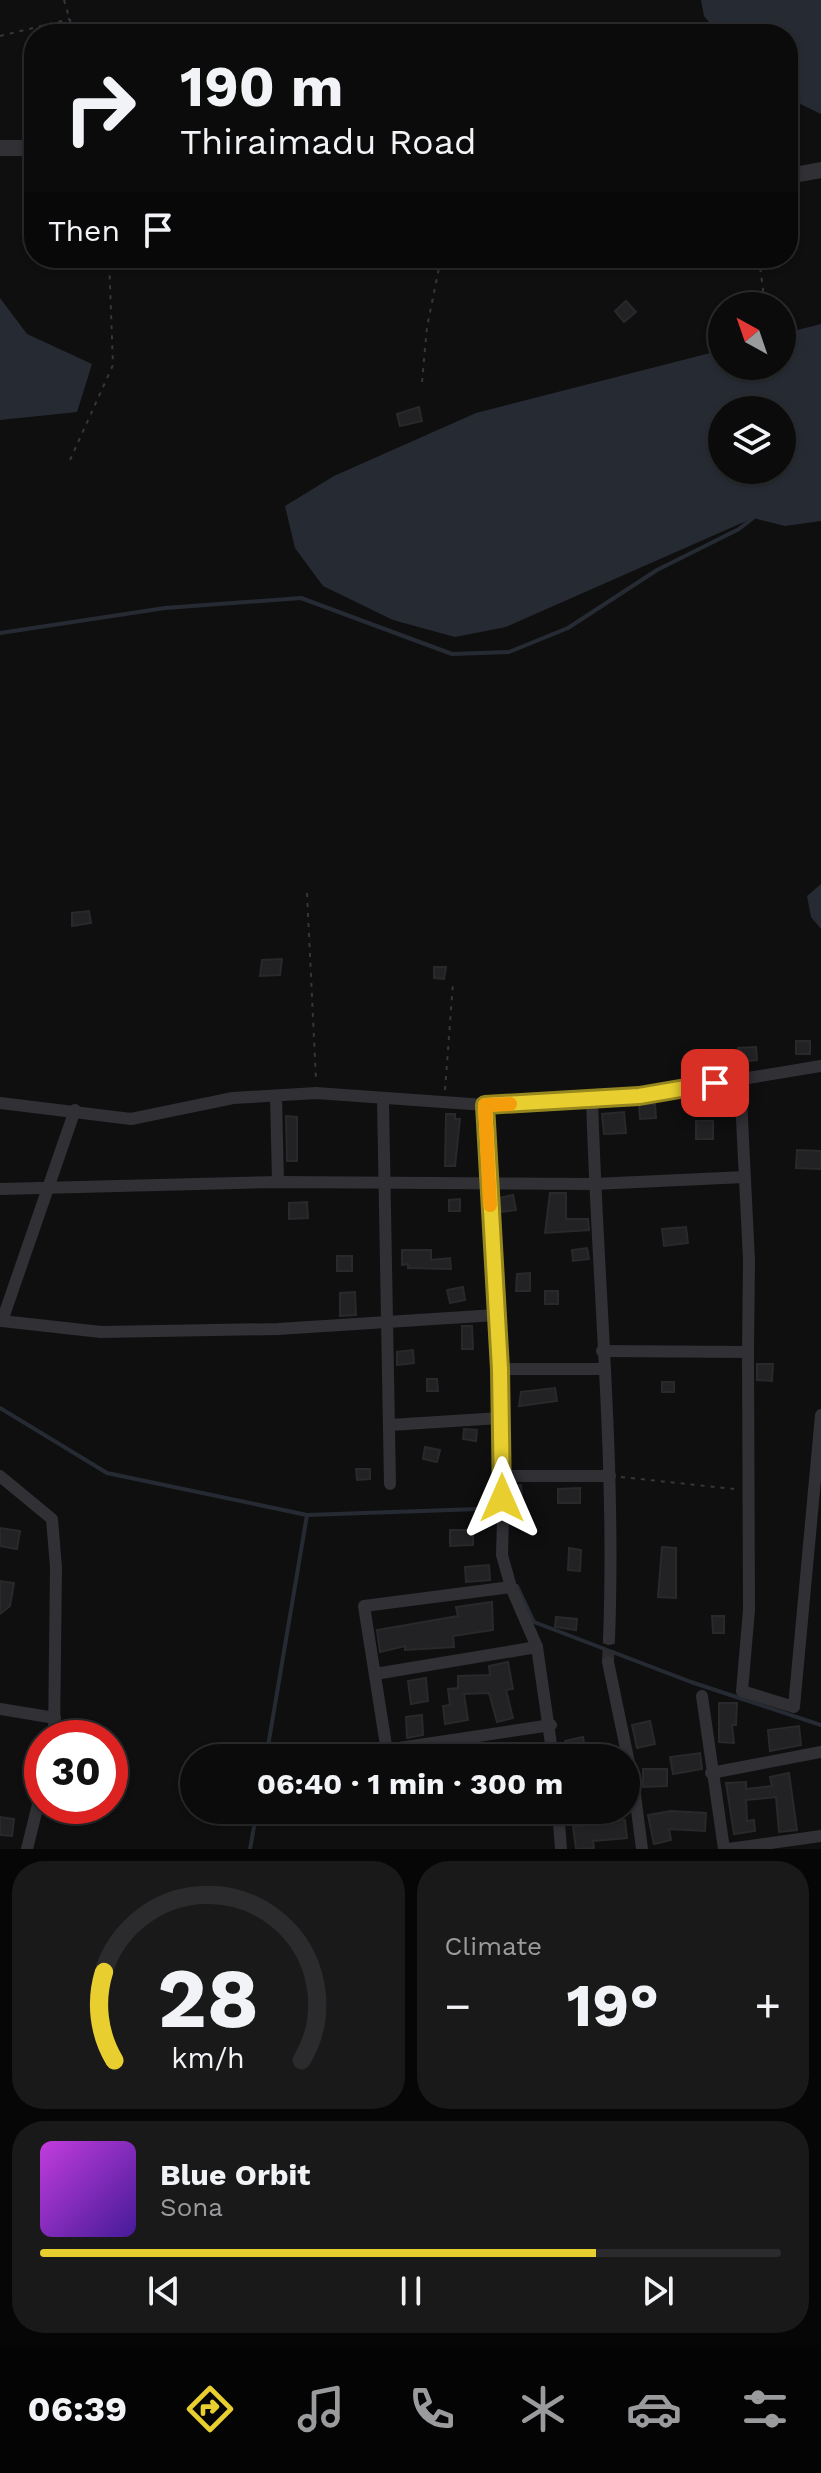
<!DOCTYPE html>
<html lang="en">
<head>
<meta charset="utf-8">
<style>
	body { margin:0; font-family:"Work Sans",sans-serif; background:#19191a; color:#f1f3f6; height:100vh; display:flex; flex-direction:column; font-size:30px; white-space:nowrap }
	* { box-sizing:border-box; margin:0 }
	p { font-size:26px; color:#9a9b9d }
	.icon { flex:none; width:44px; height:44px; fill:none; stroke:currentColor; stroke-width:2; stroke-linecap:round; stroke-linejoin:round }
	.map { position:relative; height:1849px; overflow:hidden }
	.sheet { display:flex; flex-direction:column; gap:12px; padding:12px; background:#060607; flex:1 }
	.sheet>* { flex:none }
	.guide { position:absolute; left:24px; top:24px; width:774px; height:244px; border-radius:32px; box-shadow:0 2px 6px #0004,0 0 0 2px #2b2b2d; background:#0b0b0c; color:#f1f3f6; overflow:hidden }
	.needle { width:52px; rotate:320deg }
	.buttons { position:absolute; left:708px; top:292px; display:grid; gap:16px }
	.buttons a { display:grid; place-items:center; width:88px; height:88px; border-radius:50%; background:#0b0b0c; box-shadow:0 2px 6px #0004,0 0 0 2px #2b2b2d; font-size:40px }
	.speed { position:absolute; left:24px; top:1720px; display:flex; gap:16px; font-size:40px; font-weight:700; text-align:center }
	.speed>* { display:grid; place-content:center; width:104px; height:104px; border-radius:50%; background:#0b0b0c; box-shadow:0 2px 6px #0004,0 0 0 2px #2b2b2d; line-height:1 }
	.speed .limit { border:12px solid #d22; background:#fff; color:#111 }
	.pin { position:absolute; display:grid; place-items:center; width:68px; height:68px; color:#fff; margin:-34px; border-radius:16px; box-shadow:0 4px 12px #0006 }
	.me { position:absolute; width:88px; margin:-44px; rotate:0deg; stroke-linejoin:round; filter:drop-shadow(0 0 6px #0008) }
	.turn { display:flex; align-items:center; gap:28px; height:168px; padding:0 24px; font-size:36px }
	.turn .icon { width:104px; height:104px; stroke-width:2.5 }
	.turn b { display:block; font-size:56px; line-height:68px }
	.then { display:flex; align-items:center; height:76px; padding:0 24px; background:#0003; gap:16px; font-size:30px }
	.big { font-size:60px; font-weight:700; line-height:1.1 }
	.sheet .card { flex:1; display:flex; flex-direction:column; justify-content:center; gap:12px; min-width:0; padding:0 28px; border-radius:32px; background:#19191a }
	.sheet .dial { align-items:center; gap:0 }
	.dial svg { height:208px; overflow:visible; fill:none; stroke:#2b2b2d; stroke-width:7; stroke-linecap:round; text-anchor:middle }
	.dial text { fill:#f1f3f6; stroke:none }
	.song { display:flex; align-items:center; gap:24px }
	.cover { width:96px; height:96px; border-radius:12px; background:linear-gradient(135deg,hsl(290 70% 55%),hsl(260 70% 35%)) }
	.played { height:8px; border-radius:4px; background:linear-gradient(90deg,#e8cf2f 75%,#2b2b2d 75%) }
	.keys { display:flex; justify-content:space-around; direction:ltr }
	.heat { display:flex; justify-content:space-between; align-items:center; font-size:44px; direction:ltr }
	.sheet .tiles { flex:1; display:grid; gap:12px; grid-template-columns:1fr 1fr }
	.card:last-child { grid-column:span 2 }
	.trip { position:absolute; left:180px; top:1744px; width:460px; height:80px; border-radius:40px; background:#0b0b0c; box-shadow:0 2px 6px #0004,0 0 0 2px #2b2b2d; font-weight:700; line-height:80px; text-align:center }
	.tabs { display:flex; height:128px; justify-content:space-around; align-items:center; background:#040405; color:#9a9b9d }
	.tabs .icon { width:56px; height:56px }
	.tabs .current { color:#e8cf2f }
	.tabs b { font-size:36px; color:#f1f3f6 }
	.map>svg:first-child { display:block }
</style>
</head>
<body>
<div class="map">
<svg width="821" height="1849" viewBox="0 0 821 1849">
	<rect width="100%" height="100%" fill="#0f0f10"/>
	<g fill="#262b33" fill-rule="evenodd">
		<polygon points="701,0 821,0 821,114 788,98 788,34 719,34 704,16"/>
		<polygon points="0,298 27,334 92,364 77,412 0,420"/>
		<path d="M821 324V521L785 526 753 518 506 627 455 637 393 620 323 586 295 548 285 506 334 476 476 413 722 350V366H782V334ZM782 410V470H722V410Z"/>
		<polygon points="821,884 821,929 811,917 807,896"/>
	</g>
	<g fill="none" stroke-linecap="round" stroke-linejoin="round">
		<g stroke="#262b33" stroke-width="4">
			<polyline points="0,633 165,608 301,598 452,654 509,652 568,628 657,570 739,529 753,518"/>
			<polyline points="0,1408 107,1473 307,1515 266,1758"/>
			<polyline points="307,1515 507,1508 507,1519"/>
			<polyline points="517,1586 534,1622 691,1682 821,1725"/>
			<polyline points="250,1849 257,1810"/>
		</g>
	</g>
	<g fill="#222224" stroke="#29292c" stroke-width="2">
		<polygon points="626,301 636,312 624,322 615,311"/>
		<polygon points="419,407 422,421 400,426 397,414"/>
		<polygon points="89,911 91,923 72,926 72,913"/>
		<polygon points="282,959 280,975 260,976 262,960"/>
		<polygon points="434,967 446,967 444,979 434,978"/>
		<rect x="796" y="1041" width="14" height="13"/>
		<polygon points="756,1047 757,1060 739,1062 738,1048"/>
		<polygon points="655,1104 656,1118 640,1119 639,1105"/>
		<polygon points="624,1112 626,1133 604,1134 602,1114"/>
		<polygon points="446,1114 455,1114 455,1119 460,1119 455,1166 445,1166"/>
		<polygon points="286,1116 297,1117 297,1161 287,1161"/>
		<rect x="696" y="1121" width="17" height="18"/>
		<polygon points="797,1150 821,1151 821,1169 796,1168"/>
		<polygon points="550,1193 566,1193 566,1219 588,1219 589,1230 545,1233"/>
		<polygon points="513,1195 516,1210 502,1212 499,1198"/>
		<polygon points="460,1199 460,1211 449,1211 449,1200"/>
		<polygon points="307,1202 308,1218 289,1219 289,1203"/>
		<polygon points="686,1227 688,1243 664,1246 662,1229"/>
		<polygon points="587,1248 589,1259 573,1261 572,1250"/>
		<polygon points="402,1250 431,1250 431,1260 450,1258 451,1269 408,1268 408,1264 402,1265"/>
		<rect x="337" y="1256" width="15" height="15"/>
		<polygon points="530,1273 530,1291 516,1291 517,1274"/>
		<polygon points="463,1287 465,1300 450,1303 447,1290"/>
		<rect x="545" y="1291" width="13" height="13"/>
		<polygon points="355,1292 356,1315 340,1316 340,1293"/>
		<polygon points="462,1326 472,1326 473,1349 462,1349"/>
		<polygon points="413,1350 414,1363 397,1365 397,1352"/>
		<polygon points="757,1364 773,1364 772,1381 757,1380"/>
		<polygon points="427,1379 437,1379 438,1391 427,1391"/>
		<rect x="662" y="1382" width="12" height="10"/>
		<polygon points="555,1388 557,1401 519,1406 521,1392"/>
		<polygon points="464,1429 477,1430 476,1441 463,1439"/>
		<polygon points="425,1447 440,1450 437,1462 423,1459"/>
		<polygon points="356,1469 370,1469 370,1479 357,1480"/>
		<polygon points="521,1485 522,1498 511,1500 511,1486"/>
		<polygon points="580,1488 580,1503 558,1503 558,1489"/>
		<polygon points="0,1528 20,1531 17,1549 0,1546"/>
		<polygon points="450,1530 473,1530 473,1545 450,1546"/>
		<polygon points="662,1547 676,1548 676,1598 658,1597"/>
		<polygon points="569,1548 581,1550 580,1571 568,1570"/>
		<polygon points="489,1565 490,1580 466,1582 465,1567"/>
		<polygon points="0,1581 14,1583 10,1606 0,1614"/>
		<polygon points="492,1602 493,1630 453,1636 454,1647 405,1650 405,1646 380,1652 377,1630 458,1616 456,1607"/>
		<polygon points="712,1616 724,1616 724,1633 713,1633"/>
		<polygon points="556,1617 577,1619 576,1630 555,1627"/>
		<polygon points="508,1662 513,1689 506,1690 513,1718 497,1722 489,1693 464,1694 468,1720 445,1724 443,1706 450,1705 448,1689 458,1688 458,1676 490,1675 489,1666"/>
		<polygon points="426,1678 428,1701 411,1704 408,1681"/>
		<polygon points="719,1703 737,1703 736,1725 732,1725 734,1743 719,1742"/>
		<polygon points="422,1715 423,1735 407,1738 406,1717"/>
		<polygon points="650,1721 655,1744 637,1748 632,1725"/>
		<polygon points="799,1726 801,1745 770,1751 768,1730"/>
		<polygon points="583,1737 587,1758 569,1758 565,1741"/>
		<polygon points="518,1747 540,1748 539,1758 518,1758"/>
		<polygon points="700,1753 702,1769 673,1774 670,1757"/>
		<polygon points="643,1769 667,1769 667,1786 643,1787"/>
		<polygon points="789,1773 797,1830 779,1832 776,1797 746,1800 747,1821 754,1820 755,1831 734,1834 726,1783 746,1782 746,1789 772,1786 770,1777"/>
		<polygon points="671,1811 706,1813 705,1831 669,1829 671,1840 654,1844 648,1815"/>
		<polygon points="0,1817 14,1819 12,1836 0,1835"/>
		<polygon points="625,1820 627,1838 593,1841 594,1848 576,1849 573,1827"/>
	</g>
	<g fill="none" stroke-linecap="round" stroke-linejoin="round">
		<polyline stroke="#2c2c30" stroke-width="12" stroke-dasharray="12 6" stroke-linecap="butt" points="608,1662 609,1639"/>
		<g stroke="#36373c" stroke-width="2" stroke-dasharray="4 6" stroke-linecap="butt">
			<polyline points="64,0 74,34"/>
			<polyline points="0,36 70,19"/>
			<polyline points="759,258 765,306"/>
			<polyline points="639,265 639,258"/>
			<polyline points="422,382 427,327 441,258"/>
			<polyline points="70,460 113,365 109,258"/>
			<polyline points="307,893 316,1080"/>
			<polyline points="445,1090 453,983"/>
			<polyline points="621,1477 734,1489"/>
		</g>
		<g stroke="#303035" stroke-width="12">
			<polyline points="276,1096 278,1182"/>
			<path d="M592 1098C597 1278 616 1459 609 1639"/>
			<polyline points="383,1100 390,1484"/>
			<polyline points="0,1103 131,1119 233,1098 316,1093 485,1105 639,1096 821,1066"/>
			<polyline points="485,1105 500,1369 502,1498"/>
			<polyline points="75,1110 2,1321 101,1332 278,1329 496,1315"/>
			<polyline points="0,1189 278,1182 594,1184 745,1177"/>
			<polyline points="602,1351 748,1352 749,1260 740,1079"/>
			<polyline points="748,1352 749,1610 742,1691 794,1707 821,1415"/>
			<polyline points="500,1369 603,1369"/>
			<polyline points="390,1425 500,1418"/>
			<polyline points="0,1476 52,1519 56,1567 54,1738"/>
			<polyline points="502,1476 610,1476"/>
			<polyline points="503,1519 502,1555 511,1587 537,1647 553,1758"/>
			<polyline points="608,1662 634,1787 642,1849"/>
			<polyline points="375,1674 537,1647"/>
			<polyline points="702,1696 724,1849"/>
			<polyline points="0,1709 55,1718"/>
			<polyline points="386,1750 551,1725"/>
			<polyline points="388,1758 364,1606 511,1587"/>
			<polyline points="711,1773 821,1752"/>
			<polyline points="411,1810 443,1817 505,1810"/>
			<polyline points="558,1810 561,1849"/>
			<polyline points="27,1849 42,1788"/>
			<polyline points="728,1849 821,1836"/>
		</g>
		<g stroke="#303035" stroke-width="16">
			<polyline points="0,148 34,148"/>
			<polyline points="788,176 821,170"/>
		</g>
	</g>
	<g fill="none" stroke-linecap="round" stroke-linejoin="round">
		<g stroke="#97871f" stroke-width="20">
			<polyline id="route" points="502,1498 500,1369 485,1105 639,1096 715,1083"/>
		</g>
		<use href="#route" stroke="#e8cf2f" stroke-width="14"/>
		<polyline stroke="#f59e0b" stroke-width="14" points="490,1205 485,1105 510,1104"/>
	</g>
</svg>
<div class="buttons">
<a><svg class="needle" viewBox="-14 -14 28 28"><path d="M0-13l5 13h-10z" fill="#e53935"/><path d="M0 13l5-13h-10z" fill="#9a9b9d"/></svg></a>
<a><svg class="icon" aria-label="layers" viewBox="0 0 24 24"><path d="M12 4l9 5-9 5-9-5zM3 14l9 5 9-5"/></svg></a>
</div>
<div class="speed"><div class="limit">30</div></div>
<div class="pin" style="left:715px;top:1083px;background:#d93025"><svg class="icon" aria-label="arrive" viewBox="0 0 24 24"><path d="M6 21V4h12l-3 4 3 4H6"/></svg></div>
<svg class="me" style="left:502px;top:1498px" viewBox="-20 -20 40 40"><path d="M0-17L14 15 0 8-14 15z" fill="#e8cf2f" stroke="#fff" stroke-width="4"/></svg>
<div class="trip">06:40 · 1 min · 300 m</div>
<div class="guide">
<div class="turn"><svg class="icon" aria-label="right" viewBox="0 0 24 24"><path d="M7 20v-9h11M14 6l5 5-5 5"/></svg><div><b>190 m</b>Thiraimadu Road</div></div>
<div class="then">Then<svg class="icon" aria-label="arrive" viewBox="0 0 24 24"><path d="M6 21V4h12l-3 4 3 4H6"/></svg></div>
</div>
</div>
<section class="sheet">
<div class="tiles">
<div class="card dial"><svg viewBox="0 0 100 80">
<path d="M14 69A42 42 0 1 1 86 69"/>
<path d="M14 69A42 42 0 0 1 10 35" stroke="#e8cf2f"/>
<text x="50" y="56" font-size="32" font-weight="700">28</text>
<text x="50" y="72" font-size="11">km/h</text>
</svg></div>
<div class="card"><p>Climate</p>
<div class="heat"><a>−</a><b class="big">19°</b><a>+</a></div>
</div>
<div class="card">
<div class="song"><i class="cover"></i><div><b>Blue Orbit</b><p>Sona</p></div></div>
<div class="played"></div>
<div class="keys"><svg class="icon" aria-label="previous" viewBox="0 0 24 24"><path d="M18 5L8 12l10 7zM5 5v14"/></svg><svg class="icon" aria-label="pause" viewBox="0 0 24 24"><path d="M8 5v14M16 5v14"/></svg><svg class="icon" aria-label="next" viewBox="0 0 24 24"><path d="M6 5l10 7-10 7zM19 5v14"/></svg></div>
</div>
</div>
</section>
<nav class="tabs">
<b>06:39</b>
<svg class="icon current" aria-label="directions" viewBox="0 0 24 24"><path d="M12 3l9 9-9 9-9-9zM9 14v-3h6M13 9l2 2-2 2"/></svg>
<svg class="icon" aria-label="music" viewBox="0 0 24 24"><path d="M9 18V5l10-2v13"/><circle cx="6" cy="18" r="3"/><circle cx="16" cy="16" r="3"/></svg>
<svg class="icon" aria-label="phone" viewBox="0 0 24 24"><path d="M5 4h4l2 5-3 2q2 4 5 5l2-3 5 2v4C11 20 4 13 5 4z"/></svg>
<svg class="icon" aria-label="climate" viewBox="0 0 24 24"><path d="M12 3v18M4 7l16 10M4 17L20 7"/></svg>
<svg class="icon" aria-label="car" viewBox="0 0 24 24"><path d="M5 17H2v-5l4-1 3-4h7l3 4 3 1v5h-3M9 17h6M6 11h13"/><circle cx="7" cy="17" r="2"/><circle cx="17" cy="17" r="2"/></svg>
<svg class="icon" aria-label="filters" viewBox="0 0 24 24"><path d="M4 7h16M4 17h16"/><circle cx="9" cy="7" r="2"/><circle cx="15" cy="17" r="2"/></svg>
</nav>
</body>
</html>
